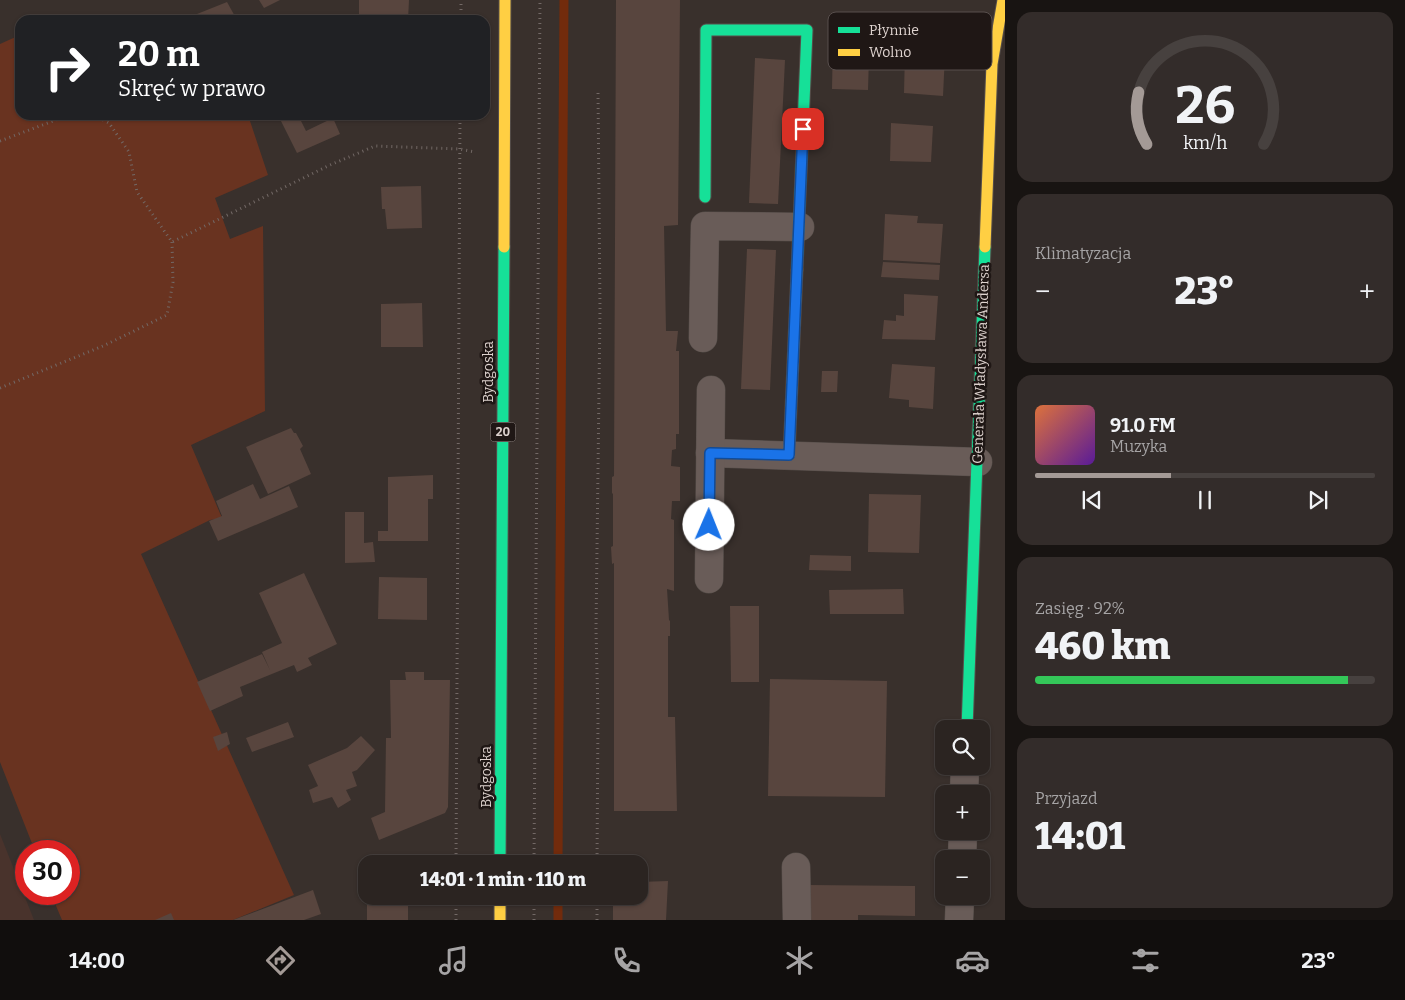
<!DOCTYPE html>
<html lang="pl">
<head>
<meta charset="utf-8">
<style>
	body { margin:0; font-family:Bitter,serif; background:#332c2a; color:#f1f3f6; height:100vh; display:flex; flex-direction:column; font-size:19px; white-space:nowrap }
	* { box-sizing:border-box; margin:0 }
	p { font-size:16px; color:#a6a4a5 }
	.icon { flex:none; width:28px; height:28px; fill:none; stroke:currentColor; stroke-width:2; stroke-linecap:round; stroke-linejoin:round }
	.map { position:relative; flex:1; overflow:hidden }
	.drawer { display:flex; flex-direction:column; gap:12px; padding:12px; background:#181412; width:400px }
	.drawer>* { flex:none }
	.hud { position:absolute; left:15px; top:15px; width:475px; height:105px; border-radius:15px; box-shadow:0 1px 4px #0004,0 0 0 1px #47413f; background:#202124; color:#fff; overflow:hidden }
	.tools { position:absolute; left:935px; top:720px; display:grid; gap:10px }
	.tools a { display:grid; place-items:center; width:55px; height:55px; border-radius:10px; background:#2b2421; box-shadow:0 1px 4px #0004,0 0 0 1px #47413f; font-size:25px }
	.speed { position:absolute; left:15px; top:840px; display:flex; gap:10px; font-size:25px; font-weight:700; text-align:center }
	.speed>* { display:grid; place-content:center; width:65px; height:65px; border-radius:50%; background:#2b2421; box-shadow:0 1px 4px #0004,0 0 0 1px #47413f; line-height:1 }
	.speed .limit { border:8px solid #d22; background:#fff; color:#111 }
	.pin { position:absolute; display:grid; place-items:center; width:42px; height:42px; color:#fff; margin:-21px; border-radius:10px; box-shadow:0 2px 8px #0006 }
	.me { position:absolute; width:55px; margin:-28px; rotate:1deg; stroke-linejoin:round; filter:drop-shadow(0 0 4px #0008) }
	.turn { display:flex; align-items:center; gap:18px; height:105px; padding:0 20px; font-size:22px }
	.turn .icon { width:65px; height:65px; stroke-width:2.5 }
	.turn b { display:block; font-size:35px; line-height:42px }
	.big { font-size:38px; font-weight:800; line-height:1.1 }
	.drawer .widget { flex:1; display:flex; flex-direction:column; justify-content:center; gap:8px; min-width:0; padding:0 18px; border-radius:15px; background:#332c2a }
	.drawer .dial { align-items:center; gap:0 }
	.dial svg { height:130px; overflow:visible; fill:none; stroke:#47413f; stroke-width:7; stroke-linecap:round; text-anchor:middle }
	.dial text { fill:#f1f3f6; stroke:none }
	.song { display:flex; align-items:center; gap:15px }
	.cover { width:60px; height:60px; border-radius:8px; background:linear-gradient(135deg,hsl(20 70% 55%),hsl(270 70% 35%)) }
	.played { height:5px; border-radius:2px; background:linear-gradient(90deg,#a49a96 40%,#47413f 40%) }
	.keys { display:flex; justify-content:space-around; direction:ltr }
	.heat { display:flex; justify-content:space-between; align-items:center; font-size:28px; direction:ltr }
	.charge { height:8px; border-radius:4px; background:linear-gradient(90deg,#34c759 92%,#47413f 0) }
	.trip { position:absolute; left:358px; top:855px; width:290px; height:50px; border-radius:15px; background:#2b2421; box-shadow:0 1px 4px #0004,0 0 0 1px #47413f; font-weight:800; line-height:50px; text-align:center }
	.tab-bar { display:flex; height:80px; justify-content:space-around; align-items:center; background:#110e0d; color:#a6a4a5 }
	.tab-bar .icon { width:35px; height:35px }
	.tab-bar .active { color:#a49a96 }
	.tab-bar b { font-size:22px; color:#f1f3f6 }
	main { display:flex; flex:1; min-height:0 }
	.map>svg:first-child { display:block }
</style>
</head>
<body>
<main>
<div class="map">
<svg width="1005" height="920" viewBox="0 0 1005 920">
	<rect width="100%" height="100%" fill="#39302c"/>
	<polygon fill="#49332c" points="0,834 34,920 0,920"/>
	<polygon fill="#693320" points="20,35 20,115 248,115 268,175 215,198 230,239 263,226 265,411 191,445 222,518 210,520 141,554 294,895 233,920 62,920 51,894 69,894 69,851 35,851 0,762 0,44"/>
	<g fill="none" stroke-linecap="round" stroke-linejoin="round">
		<g stroke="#722b0c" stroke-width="9">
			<polyline points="558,864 564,0"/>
			<polyline points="558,920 558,896"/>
		</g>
	</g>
	<g fill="#58453e">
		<polygon points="259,0 280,0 264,8"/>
		<polygon points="359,0 409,0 408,20 359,20"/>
		<polygon points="616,0 680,0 678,225 664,226 666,331 678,331 676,351 679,351 679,434 676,434 676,449 672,450 671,466 680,467 680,501 672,501 671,519 674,520 674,591 667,589 669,620 670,621 670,636 668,636 668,717 675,717 677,811 614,811 614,563 612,564 611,547 613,546 613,494 612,493 612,477 614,476"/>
		<polygon points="227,2 237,20 182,20"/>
		<polygon points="833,38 856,39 855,57 869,57 868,90 832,89"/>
		<polygon points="905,52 945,54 943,96 904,93"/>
		<polygon points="755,58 785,60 778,204 749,203"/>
		<polygon points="296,115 298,115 306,131 333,118 340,134 297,153 281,121"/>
		<polygon points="891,123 933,126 931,162 890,161"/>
		<polygon points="421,186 422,228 387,229 385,209 382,209 381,187"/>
		<polygon points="885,214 918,216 917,223 943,224 940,263 883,260"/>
		<polygon points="747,249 776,250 770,390 741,389"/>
		<polygon points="883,262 940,265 939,280 881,277"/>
		<polygon points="904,294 938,296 935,340 882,339 884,320 896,321 896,315 904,316"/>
		<polygon points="422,303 423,347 381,347 381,304"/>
		<polygon points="892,364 935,367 933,409 909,407 909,400 889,398"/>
		<polygon points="822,371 838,371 837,392 821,392"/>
		<polygon points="291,428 294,433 296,433 303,446 300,449 311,474 268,494 246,447"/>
		<polygon points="433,475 433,499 428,499 428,541 378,541 378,531 388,531 388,477"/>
		<polygon points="253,484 260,499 289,486 298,507 218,541 209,521 222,516 216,501"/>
		<polygon points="869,494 921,495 919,553 868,552"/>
		<polygon points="345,512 364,512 364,543 373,542 375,562 345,563"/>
		<polygon points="810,555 851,556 851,571 809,570"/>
		<polygon points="304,573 337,644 308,658 312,665 297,672 294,665 240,687 243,696 210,711 197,682 262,654 270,670 262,652 282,643 259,593"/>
		<polygon points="379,577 427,578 427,620 378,619"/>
		<polygon points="903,589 904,614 830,614 829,590"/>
		<polygon points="730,606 759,606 759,682 731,682"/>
		<polygon points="405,672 424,672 424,680 450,680 448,807 445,813 379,840 371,818 385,812 386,738 391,738 390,680 406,680"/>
		<polygon points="770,679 887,681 885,797 768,796"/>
		<polygon points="288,722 294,737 252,752 246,738"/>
		<polygon points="227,732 230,744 218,751 213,737"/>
		<polygon points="361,736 375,750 357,770 352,772 357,786 346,790 351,800 338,808 332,797 313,803 309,790 318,786 308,765 347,748"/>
		<polygon points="668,881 666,920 613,920 613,896 639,896 639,882"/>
		<polygon points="808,885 915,886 915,916 858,915 858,920 807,920"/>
		<polygon points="313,890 321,914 304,920 233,920"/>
		<rect x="367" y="905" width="41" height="15"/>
		<polygon points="171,913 174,920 155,920"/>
	</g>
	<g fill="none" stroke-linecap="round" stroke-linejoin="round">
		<g stroke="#564e4a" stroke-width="29">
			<g id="street">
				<polyline points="703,338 705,226 800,227"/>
				<polyline points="710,453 978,462"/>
				<polyline points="709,579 711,390"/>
				<polyline points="964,794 965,766"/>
				<polyline points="962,859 963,831"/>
				<polyline points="796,867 797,920"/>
				<polyline points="959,920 960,896"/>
			</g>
		</g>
		<g stroke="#564e4a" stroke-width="13">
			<g id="fast">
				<polyline points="705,197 706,30 807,30 797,270"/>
				<polyline points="967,729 985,247"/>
				<polyline points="500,864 504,247"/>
			</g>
		</g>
		<g stroke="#564e4a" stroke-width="13">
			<g id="slow">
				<polyline points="504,247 505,0"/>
				<polyline points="985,247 992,64 1003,0"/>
				<polyline points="789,455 797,270"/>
				<polyline points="500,896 500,920"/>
			</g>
		</g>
		<g stroke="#736966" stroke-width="3" stroke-dasharray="1 4" stroke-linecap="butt">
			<polyline points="461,20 461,0"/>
			<polyline points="94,115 109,123 129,152 137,192 172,242 330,165 375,146 460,149 475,152"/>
			<polyline points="0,141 69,115"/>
			<polyline points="0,388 103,346 167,315 173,282 172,242"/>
			<polyline points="456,864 460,115"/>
			<polyline points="534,864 540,0"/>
			<polyline points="597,864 598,715 596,629 600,309 598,92"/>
			<polyline points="456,920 456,896"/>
			<polyline points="534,920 534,896"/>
			<polyline points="597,920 597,896"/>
		</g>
		<use href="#street" stroke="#695c58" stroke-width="28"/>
		<use href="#fast" stroke="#16e098" stroke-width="11"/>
		<use href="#slow" stroke="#ffcf43" stroke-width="11"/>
	</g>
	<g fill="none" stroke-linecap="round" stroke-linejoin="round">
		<g stroke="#114b97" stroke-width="12">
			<polyline id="route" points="709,525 710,453 789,455 803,129"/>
		</g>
		<use href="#route" stroke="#1a73e8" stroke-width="9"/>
	</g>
	<g text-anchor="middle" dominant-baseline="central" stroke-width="5" stroke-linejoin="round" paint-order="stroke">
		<rect fill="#1f1715" stroke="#a59b97" stroke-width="1" x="490.5" y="422.5" width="25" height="19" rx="4"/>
		<g font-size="12" font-weight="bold" fill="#ded3cf">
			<text x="503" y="432">20</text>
		</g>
		<g font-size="14" fill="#ded3cf" stroke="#1f1715">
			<text transform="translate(981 364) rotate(-88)">Generała Władysława Andersa</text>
			<text transform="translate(488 372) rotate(-90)">Bydgoska</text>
			<text transform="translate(486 777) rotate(-90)">Bydgoska</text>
		</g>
	</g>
	<rect x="828" y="12" width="164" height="58" rx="8" fill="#1f1715" stroke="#584f4d" stroke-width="1"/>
	<rect x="838" y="27" width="22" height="6" fill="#16e098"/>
	<rect x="838" y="49" width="22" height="7" fill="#ffcf43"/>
	<g font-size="14" fill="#ded3cf">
		<text x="869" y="35">Płynnie</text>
		<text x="869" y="57">Wolno</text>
	</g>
</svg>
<div class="tools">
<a><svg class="icon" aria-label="search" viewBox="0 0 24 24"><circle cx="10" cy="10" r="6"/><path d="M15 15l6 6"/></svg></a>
<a>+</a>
<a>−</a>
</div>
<div class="speed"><div class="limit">30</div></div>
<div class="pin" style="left:803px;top:129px;background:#d93025"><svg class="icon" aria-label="arrive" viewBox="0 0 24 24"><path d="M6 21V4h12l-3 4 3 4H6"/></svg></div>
<svg class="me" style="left:709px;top:525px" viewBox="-20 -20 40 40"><circle r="19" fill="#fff"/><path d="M0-13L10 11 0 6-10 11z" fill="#1a73e8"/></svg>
<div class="trip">14:01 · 1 min · 110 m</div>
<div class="hud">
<div class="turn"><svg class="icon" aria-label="right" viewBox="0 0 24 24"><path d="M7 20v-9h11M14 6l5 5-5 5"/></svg><div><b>20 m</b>Skręć w prawo</div></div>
</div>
</div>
<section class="drawer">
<div class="widget dial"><svg viewBox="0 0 100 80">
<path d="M14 69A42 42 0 1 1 86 69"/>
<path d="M14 69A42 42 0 0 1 9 37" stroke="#a49a96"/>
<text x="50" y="56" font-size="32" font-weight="700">26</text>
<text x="50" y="72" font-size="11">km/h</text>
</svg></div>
<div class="widget"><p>Klimatyzacja</p>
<div class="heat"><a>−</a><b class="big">23°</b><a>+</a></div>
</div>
<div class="widget">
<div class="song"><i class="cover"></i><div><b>91.0 FM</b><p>Muzyka</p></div></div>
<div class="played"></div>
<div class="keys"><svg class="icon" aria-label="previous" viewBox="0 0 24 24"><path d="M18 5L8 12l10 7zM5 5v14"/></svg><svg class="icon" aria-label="pause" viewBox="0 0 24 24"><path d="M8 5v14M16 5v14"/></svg><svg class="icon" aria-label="next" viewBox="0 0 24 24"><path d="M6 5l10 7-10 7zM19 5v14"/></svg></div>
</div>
<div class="widget"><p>Zasięg · 92%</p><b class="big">460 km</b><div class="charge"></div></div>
<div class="widget"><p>Przyjazd</p><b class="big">14:01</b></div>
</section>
</main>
<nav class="tab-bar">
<b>14:00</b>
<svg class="icon active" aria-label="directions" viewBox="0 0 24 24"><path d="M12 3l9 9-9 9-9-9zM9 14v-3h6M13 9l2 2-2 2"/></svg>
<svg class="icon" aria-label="music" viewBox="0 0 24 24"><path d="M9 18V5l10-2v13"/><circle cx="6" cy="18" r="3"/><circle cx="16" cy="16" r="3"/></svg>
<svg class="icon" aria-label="phone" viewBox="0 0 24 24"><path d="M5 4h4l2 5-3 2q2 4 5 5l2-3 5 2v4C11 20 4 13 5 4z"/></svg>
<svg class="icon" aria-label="climate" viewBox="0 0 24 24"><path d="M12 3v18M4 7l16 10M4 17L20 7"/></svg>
<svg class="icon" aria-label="car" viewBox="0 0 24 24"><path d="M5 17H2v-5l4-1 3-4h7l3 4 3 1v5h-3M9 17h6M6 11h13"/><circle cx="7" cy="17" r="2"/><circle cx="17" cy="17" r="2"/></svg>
<svg class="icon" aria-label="filters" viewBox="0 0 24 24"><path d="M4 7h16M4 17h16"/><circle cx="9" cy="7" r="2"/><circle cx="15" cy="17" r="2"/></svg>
<b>23°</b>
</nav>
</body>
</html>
